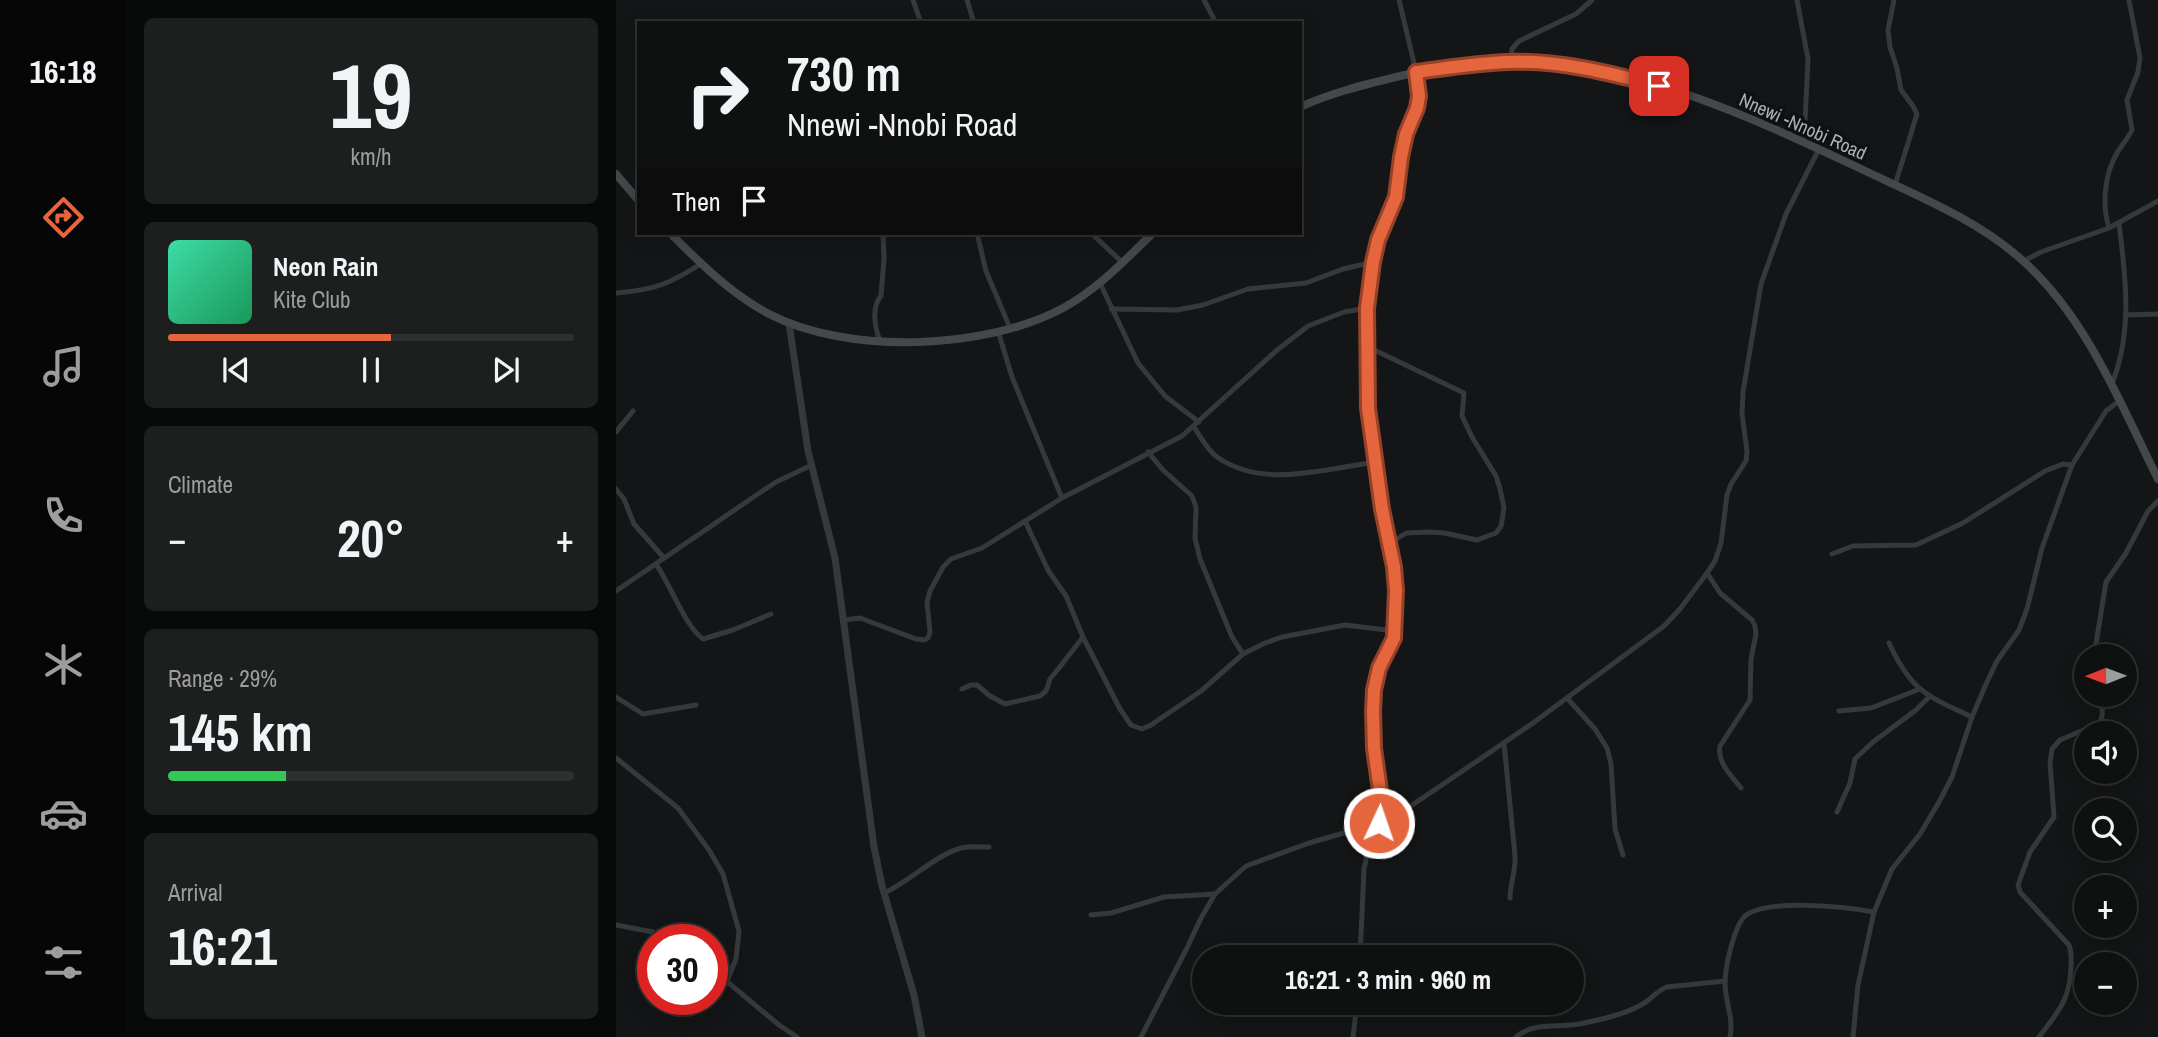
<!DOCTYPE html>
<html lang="en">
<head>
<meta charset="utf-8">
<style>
	body { margin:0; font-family:"Archivo Narrow",sans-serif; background:#1d1e1e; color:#f1f3f6; height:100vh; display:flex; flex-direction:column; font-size:26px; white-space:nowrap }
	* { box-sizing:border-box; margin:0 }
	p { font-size:23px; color:#9b9d9f }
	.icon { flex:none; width:38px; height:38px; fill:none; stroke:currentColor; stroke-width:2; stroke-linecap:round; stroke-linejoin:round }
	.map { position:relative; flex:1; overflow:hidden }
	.panel { display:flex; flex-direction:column; gap:18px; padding:18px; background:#080909; width:490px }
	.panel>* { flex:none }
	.top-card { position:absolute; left:21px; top:21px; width:665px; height:214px; border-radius:0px; box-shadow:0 4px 18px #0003,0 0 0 2px #2f3030; background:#0f1010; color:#f1f3f6; overflow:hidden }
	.needle { width:46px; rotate:269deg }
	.controls { position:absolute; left:1458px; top:644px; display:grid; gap:14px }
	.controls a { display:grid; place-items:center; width:63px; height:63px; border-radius:50%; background:#0f1010; box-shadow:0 4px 18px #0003,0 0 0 2px #2f3030; font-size:35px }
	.speed { position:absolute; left:21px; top:924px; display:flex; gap:14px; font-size:35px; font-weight:700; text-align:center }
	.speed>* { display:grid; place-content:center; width:91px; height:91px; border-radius:50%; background:#0f1010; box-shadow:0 4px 18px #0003,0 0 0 2px #2f3030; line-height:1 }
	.speed .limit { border:10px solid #d22; background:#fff; color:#111 }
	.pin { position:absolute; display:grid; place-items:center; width:60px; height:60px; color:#fff; margin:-30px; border-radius:14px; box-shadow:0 4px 10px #0006 }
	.me { position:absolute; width:77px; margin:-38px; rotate:3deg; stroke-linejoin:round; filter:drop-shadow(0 0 5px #0008) }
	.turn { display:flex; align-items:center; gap:24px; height:147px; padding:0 35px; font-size:32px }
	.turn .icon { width:91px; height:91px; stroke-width:2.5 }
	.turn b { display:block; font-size:49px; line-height:60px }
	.then { display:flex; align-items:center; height:66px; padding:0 35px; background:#0003; gap:14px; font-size:26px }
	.big { font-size:52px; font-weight:700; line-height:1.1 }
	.panel .tile { flex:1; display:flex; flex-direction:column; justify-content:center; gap:10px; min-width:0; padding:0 24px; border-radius:10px; background:#1d1e1e }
	.panel .dial { align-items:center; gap:0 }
	.dial b { font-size:91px; line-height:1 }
	.song { display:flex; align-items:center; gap:21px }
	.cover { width:84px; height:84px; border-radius:10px; background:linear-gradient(135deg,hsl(160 70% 55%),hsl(150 70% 35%)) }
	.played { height:7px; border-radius:4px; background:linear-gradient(90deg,#e5663d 55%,#2f3030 55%) }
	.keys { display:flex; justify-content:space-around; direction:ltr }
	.heat { display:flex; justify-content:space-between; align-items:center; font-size:38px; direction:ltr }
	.charge { height:10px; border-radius:5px; background:linear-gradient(90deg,#34c759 29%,#2f3030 0) }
	.trip { position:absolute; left:576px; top:945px; width:392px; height:70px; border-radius:35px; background:#0f1010; box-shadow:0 4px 18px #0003,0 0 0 2px #2f3030; font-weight:700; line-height:70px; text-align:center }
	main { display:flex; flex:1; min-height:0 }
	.tab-bar { display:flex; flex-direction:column; width:126px; justify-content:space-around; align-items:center; background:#060606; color:#9b9d9f }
	.tab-bar .icon { width:49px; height:49px }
	.tab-bar .current { color:#e5663d }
	.tab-bar b { font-size:32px; color:#f1f3f6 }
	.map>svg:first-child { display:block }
</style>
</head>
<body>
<main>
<nav class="tab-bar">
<b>16:18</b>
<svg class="icon current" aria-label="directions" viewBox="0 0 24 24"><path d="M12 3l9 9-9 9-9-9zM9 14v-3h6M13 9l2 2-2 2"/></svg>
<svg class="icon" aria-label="music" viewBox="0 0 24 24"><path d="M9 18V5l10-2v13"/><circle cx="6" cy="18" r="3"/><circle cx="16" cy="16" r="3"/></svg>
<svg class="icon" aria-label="phone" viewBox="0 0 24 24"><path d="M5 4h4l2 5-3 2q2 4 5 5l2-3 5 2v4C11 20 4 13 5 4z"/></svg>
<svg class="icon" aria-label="climate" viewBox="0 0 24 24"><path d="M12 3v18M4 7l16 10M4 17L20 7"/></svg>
<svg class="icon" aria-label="car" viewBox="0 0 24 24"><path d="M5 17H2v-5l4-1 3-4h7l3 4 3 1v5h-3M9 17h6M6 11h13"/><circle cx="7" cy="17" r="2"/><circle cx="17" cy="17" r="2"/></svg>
<svg class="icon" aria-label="filters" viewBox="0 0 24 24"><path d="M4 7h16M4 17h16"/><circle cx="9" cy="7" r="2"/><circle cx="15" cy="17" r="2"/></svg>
</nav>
<section class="panel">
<div class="tile dial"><b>19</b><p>km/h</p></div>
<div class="tile">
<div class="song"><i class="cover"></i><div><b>Neon Rain</b><p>Kite Club</p></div></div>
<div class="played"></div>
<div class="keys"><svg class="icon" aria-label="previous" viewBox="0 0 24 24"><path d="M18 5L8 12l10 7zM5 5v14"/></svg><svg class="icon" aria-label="pause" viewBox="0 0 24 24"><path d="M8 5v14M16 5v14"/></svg><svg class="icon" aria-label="next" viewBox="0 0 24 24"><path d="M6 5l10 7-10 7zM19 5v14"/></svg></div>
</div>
<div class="tile"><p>Climate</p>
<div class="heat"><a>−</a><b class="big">20°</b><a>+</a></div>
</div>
<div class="tile"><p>Range · 29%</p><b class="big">145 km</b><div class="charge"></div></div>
<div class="tile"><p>Arrival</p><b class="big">16:21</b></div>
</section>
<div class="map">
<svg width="1542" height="1037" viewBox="0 0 1542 1037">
	<rect width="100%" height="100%" fill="#141516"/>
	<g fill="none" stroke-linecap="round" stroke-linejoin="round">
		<g stroke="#36393b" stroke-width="5">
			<polyline points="297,0 305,23"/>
			<polyline points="351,0 358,23"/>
			<polyline points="588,0 600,23"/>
			<polyline points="1181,0 1192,59 1188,142"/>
			<polyline points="1278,0 1272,30 1274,47 1281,68 1285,90 1297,106 1301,114 1279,185"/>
			<polyline points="895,61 896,49 903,41 960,14 976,0"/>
			<path d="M1493 228C1486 205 1488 175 1501 153 1506 145 1512 138 1516 130L1511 100 1522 72 1524 58 1513 0"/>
			<polyline points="361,233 370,271 394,328"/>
			<polyline points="475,233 507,263"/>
			<polyline points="1408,261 1425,252 1493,228 1542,201"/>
			<polyline points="484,283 522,363 549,396 583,422"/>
			<path d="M0 293C38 290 54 284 86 263"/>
			<polyline points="495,309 561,310 587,305 632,289 690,283 727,269 757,262"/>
			<polyline points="1510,315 1542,314"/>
			<polyline points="382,331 396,377 446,498"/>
			<path d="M264 341C259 328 255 307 265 296L268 259 267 233"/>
			<polyline points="752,347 848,393 846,416 856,437 880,476 884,489 888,508 885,526 880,533 861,540 828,533 814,532 790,533 773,544"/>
			<path d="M1495 386C1517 334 1510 278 1503 223"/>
			<path d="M578 427C585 437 591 450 601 457 648 490 710 468 761 462"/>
			<polyline points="0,432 17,411"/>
			<polyline points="532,452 547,470 576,496 580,507 579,538 584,559 616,637 627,654"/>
			<polyline points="0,489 8,499 18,524 48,558"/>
			<polyline points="409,521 432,570 450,596 467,637 504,709 515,725 526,729 535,725 585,691 627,654 649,643 666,637 729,625 779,631"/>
			<polyline points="1216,554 1237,546 1300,545 1347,523 1429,471 1447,464 1456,465"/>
			<path d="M40 564C54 584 69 626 87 639L117 630 155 614"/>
			<path d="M1091 573 1104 593 1136 620 1139 626 1140 634 1135 659 1134 700 1104 746C1101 763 1115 775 1125 788"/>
			<polyline points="0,591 139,496 160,482 196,465"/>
			<polyline points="228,620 244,618 300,639 308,640 312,638 314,632 311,602 314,591 327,567 335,559 366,548 446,498 566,436 660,351 692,326 728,312 751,308"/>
			<path d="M1273 643C1295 691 1311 696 1356 717"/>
			<polyline points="1478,656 1490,582 1510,553 1532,511 1542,501"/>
			<polyline points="346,689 355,685 361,685 374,696 389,704 424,696 430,691 434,679 443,668 467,637"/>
			<polyline points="0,697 27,714 80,705"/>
			<polyline points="951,698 979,729 991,748 995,764 999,829 1007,855"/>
			<polyline points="1223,711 1255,708 1304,689"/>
			<path d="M888 743 899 856C900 871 894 884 894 898"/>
			<polyline points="0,758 62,808 93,850 107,874 123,931 120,959 111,981"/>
			<polyline points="1221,812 1234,783 1239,759 1257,742 1300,710 1314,696"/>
			<path d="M268 893C294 881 320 855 345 848 354 846 364 847 373 847"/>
			<polyline points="475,915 495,913 548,897 599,894"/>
			<polyline points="0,925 37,932 57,940"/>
			<polyline points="744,957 748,869 753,846 763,823 765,808 758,749 758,690 763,669 778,638 780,620 778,567 766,509 752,408 751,308 757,262 762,240 780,197 785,157 790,134 801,108 803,84 783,0"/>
			<polyline points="96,969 163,1025 181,1037"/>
			<polyline points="525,1037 571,948 585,918 599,894 630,866 693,843 763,823 789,810 917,723 1048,626 1064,609 1091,573 1099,561 1105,543 1111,495 1115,484 1130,461 1131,451 1126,414 1127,392 1145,284 1170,214 1203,149"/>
			<polyline points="737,1037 741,1003"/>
			<path d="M900 1037C917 1022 942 1028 963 1024 983 1020 1007 1015 1025 1005 1035 1000 1040 991 1051 987L1109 981"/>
			<path d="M1114 1037C1118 1018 1109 1002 1109 983 1109 968 1118 926 1129 916 1151 898 1230 907 1258 912"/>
			<polyline points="1237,1037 1242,985 1258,912 1276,869 1304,834 1323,802 1336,777 1356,717 1370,684 1381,661 1403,630 1411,609 1426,548 1456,465 1490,411 1503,401"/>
			<path d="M1423 1037C1442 1012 1454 1000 1455 967 1455 959 1456 952 1453 945L1404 892 1402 885 1414 852 1438 817 1434 763 1436 749 1444 740 1482 724C1490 715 1485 705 1482 695"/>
		</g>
		<polyline stroke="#36393b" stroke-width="7" points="173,323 192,451 219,558 258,847 266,886 298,995 306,1037"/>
		<g stroke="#44484b" stroke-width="8">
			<path d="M684 107C715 93 747 85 780 77 817 68 857 61 895 61 1017 62 1133 116 1241 167 1297 194 1359 218 1406 260 1470 316 1505 405 1542 479"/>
			<polyline points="0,174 23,201"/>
			<path d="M54 233C84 263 115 294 153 314 232 355 369 350 447 308 482 289 509 260 537 233"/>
		</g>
	</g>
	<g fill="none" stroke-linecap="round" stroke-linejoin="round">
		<g stroke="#954228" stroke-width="18">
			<path id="route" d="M763 823 765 798 758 748 757 711 758 690 763 668 778 638 780 590 778 567 766 509 752 408 751 308 757 262 762 240 780 197 785 157 790 134 801 108 803 96 800 72C831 68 861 63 892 62 943 60 994 73 1043 86"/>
		</g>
		<use href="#route" stroke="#e5663d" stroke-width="12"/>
	</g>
	<g text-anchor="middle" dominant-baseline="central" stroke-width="7" stroke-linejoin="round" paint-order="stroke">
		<g font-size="19" fill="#a7b2b5" stroke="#0f1011">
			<text transform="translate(1187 126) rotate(24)">Nnewi -Nnobi Road</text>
		</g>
	</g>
</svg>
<div class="controls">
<a><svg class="needle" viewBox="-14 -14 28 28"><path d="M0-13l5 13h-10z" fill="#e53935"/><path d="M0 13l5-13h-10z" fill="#9b9d9f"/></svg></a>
<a><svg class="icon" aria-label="sound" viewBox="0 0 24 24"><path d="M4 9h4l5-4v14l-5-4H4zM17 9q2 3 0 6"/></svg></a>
<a><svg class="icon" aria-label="search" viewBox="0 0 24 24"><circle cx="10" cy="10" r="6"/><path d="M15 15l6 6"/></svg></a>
<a>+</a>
<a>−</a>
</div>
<div class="speed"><div class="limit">30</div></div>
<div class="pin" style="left:1043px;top:86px;background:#d93025"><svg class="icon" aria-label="arrive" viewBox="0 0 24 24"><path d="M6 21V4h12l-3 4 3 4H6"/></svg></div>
<svg class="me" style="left:763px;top:823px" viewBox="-20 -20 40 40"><circle r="17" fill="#e5663d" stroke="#fff" stroke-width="3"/><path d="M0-11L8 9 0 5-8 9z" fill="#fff"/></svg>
<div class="trip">16:21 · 3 min · 960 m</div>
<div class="top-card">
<div class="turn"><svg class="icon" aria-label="right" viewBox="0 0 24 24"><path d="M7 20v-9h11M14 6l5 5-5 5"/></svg><div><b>730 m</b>Nnewi -Nnobi Road</div></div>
<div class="then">Then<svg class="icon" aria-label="arrive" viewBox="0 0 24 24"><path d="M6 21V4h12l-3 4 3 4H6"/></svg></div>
</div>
</div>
</main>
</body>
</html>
